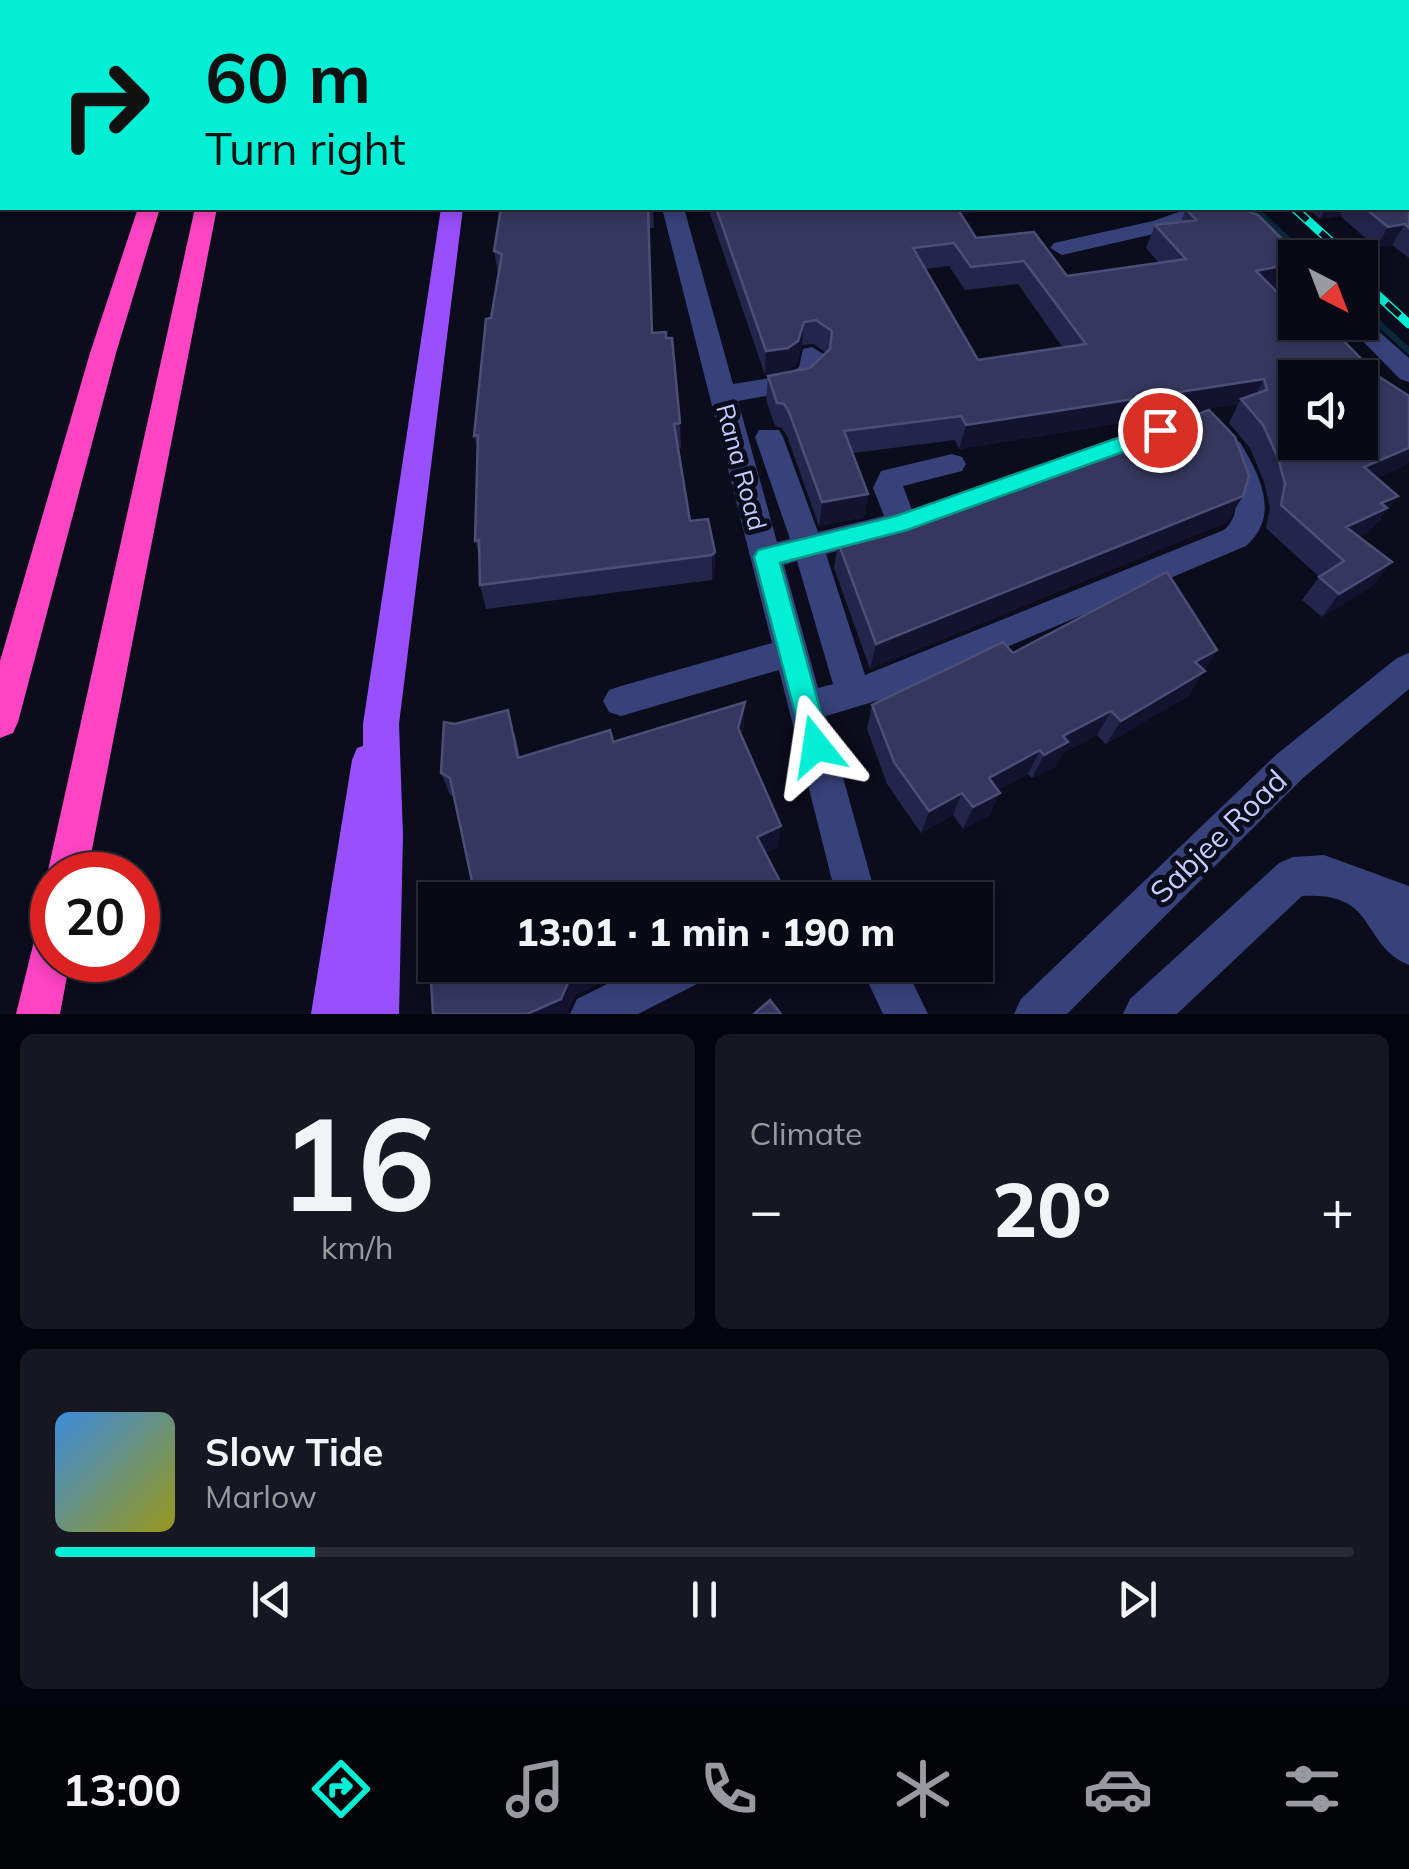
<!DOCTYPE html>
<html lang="en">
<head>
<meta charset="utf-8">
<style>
	body { margin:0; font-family:Mulish,sans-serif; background:#161722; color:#f1f3f6; height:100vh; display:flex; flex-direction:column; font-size:38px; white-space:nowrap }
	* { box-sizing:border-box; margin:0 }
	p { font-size:32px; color:#989aa0 }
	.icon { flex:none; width:55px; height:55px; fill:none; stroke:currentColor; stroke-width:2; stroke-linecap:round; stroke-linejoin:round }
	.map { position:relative; height:1014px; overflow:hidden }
	.drawer { display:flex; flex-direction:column; gap:20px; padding:20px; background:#04050c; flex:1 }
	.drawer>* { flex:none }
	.guide { position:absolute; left:0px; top:0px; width:1410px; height:210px; box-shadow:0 5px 15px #0003,0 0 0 2px #292a34; background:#02efd6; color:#111; overflow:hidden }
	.needle { width:65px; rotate:138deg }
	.tools { position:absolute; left:1278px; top:240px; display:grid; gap:20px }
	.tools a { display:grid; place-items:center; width:100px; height:100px; border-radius:0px; background:#080915; box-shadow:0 5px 15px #0003,0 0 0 2px #292a34; font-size:50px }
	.speed { position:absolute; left:30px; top:852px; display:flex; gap:20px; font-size:50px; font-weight:700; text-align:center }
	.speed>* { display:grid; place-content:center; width:130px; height:130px; border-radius:50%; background:#080915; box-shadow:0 5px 15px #0003,0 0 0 2px #292a34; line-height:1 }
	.speed .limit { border:15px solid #d22; background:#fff; color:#111 }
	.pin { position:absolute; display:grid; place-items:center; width:85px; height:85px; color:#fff; margin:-42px; border:5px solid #fff; border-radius:50%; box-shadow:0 2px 10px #0007 }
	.me { position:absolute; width:110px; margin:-55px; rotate:345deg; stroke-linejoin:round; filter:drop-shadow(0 0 8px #0008) }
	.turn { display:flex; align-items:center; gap:35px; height:210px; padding:0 40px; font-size:45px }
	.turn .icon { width:130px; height:130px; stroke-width:2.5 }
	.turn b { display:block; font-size:70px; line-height:85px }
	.big { font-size:75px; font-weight:800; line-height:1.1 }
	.drawer .tile { flex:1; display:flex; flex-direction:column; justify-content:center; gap:15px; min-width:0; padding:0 35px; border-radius:15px; background:#161722 }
	.drawer .dial { align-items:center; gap:0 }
	.dial b { font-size:130px; line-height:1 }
	.song { display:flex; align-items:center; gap:30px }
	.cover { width:120px; height:120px; border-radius:15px; background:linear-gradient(135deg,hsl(210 70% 55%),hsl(60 70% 35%)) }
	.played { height:10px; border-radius:5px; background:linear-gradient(90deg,#02efd6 20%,#292a34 20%) }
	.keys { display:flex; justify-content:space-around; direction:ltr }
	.heat { display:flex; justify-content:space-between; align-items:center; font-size:55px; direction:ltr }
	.drawer .tiles { flex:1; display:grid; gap:20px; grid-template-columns:1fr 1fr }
	.tile:last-child { grid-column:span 2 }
	.trip { position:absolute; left:418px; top:882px; width:575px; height:100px; border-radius:0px; background:#080915; box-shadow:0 5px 15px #0003,0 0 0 2px #292a34; font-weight:800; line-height:100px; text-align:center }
	.tab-bar { display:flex; height:160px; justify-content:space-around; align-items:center; background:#030408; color:#989aa0 }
	.tab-bar .icon { width:70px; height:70px }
	.tab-bar .selected { color:#02efd6 }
	.tab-bar b { font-size:45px; color:#f1f3f6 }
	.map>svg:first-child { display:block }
</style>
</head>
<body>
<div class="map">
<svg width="1409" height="1014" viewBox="0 0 1409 1014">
	<rect width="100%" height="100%" fill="#0b0c1c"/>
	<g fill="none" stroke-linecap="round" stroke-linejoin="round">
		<g stroke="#0b283c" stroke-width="5">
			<polyline points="447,0 458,2"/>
			<polyline points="497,2 524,1"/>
		</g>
		<g stroke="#0b283c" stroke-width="6">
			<polyline points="1254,208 1308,258"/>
			<polyline points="1360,306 1409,351"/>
		</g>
		<g fill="#37427b" fill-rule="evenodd">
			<polygon points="612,0 628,0 629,2 613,2"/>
			<path d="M662 208H684L733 384 788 375 799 367 803 349 812 347 825 355V370L805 389 738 401 777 542 790 539 755 437 759 430H779L783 437 818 532 884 516 873 488 881 471 952 454 962 457 966 464 962 471 903 486 917 523 913 531 826 554 865 675 1224 530C1249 508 1228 474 1216 449L1220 442H1240C1260 476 1281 515 1246 546L886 698 826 716 877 900H837L779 670 621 716 609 712 603 701 609 690 621 686 772 643ZM797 561 833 684 818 688 784 565Z"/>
			<polygon points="1190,208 1223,208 1228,213 1225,218 1207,217 1167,231 1062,255 1050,248 1054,243 1153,221"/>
			<polygon points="1360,315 1409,358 1409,382 1400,379 1344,322 1360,322"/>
			<polygon points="1409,653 1409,689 1303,778 1067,1014 1014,1014 1021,999 1277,754 1397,658"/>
			<path d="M1324 855 1409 886V965C1359 944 1379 891 1302 896L1177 1014H1123L1130 999 1279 863 1293 857Z"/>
			<polygon points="645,965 711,965 705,980 638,1014 570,1014 577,999"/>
			<polygon points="860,965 904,965 928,1014 883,1014"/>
		</g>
		<polygon fill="#984ffd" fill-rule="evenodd" points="441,208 463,208 399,724 403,835 399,1014 355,1014 355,1010 355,1014 311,1014 352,760 357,748 363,746 363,724"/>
		<g fill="#fd44c3" fill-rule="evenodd">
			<rect x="251" y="0" width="16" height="2"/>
			<polygon points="138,208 160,208 116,353 18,722 13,733 0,738 0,661 90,353"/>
			<polygon points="195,208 217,208 87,875 52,875 52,888 47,875"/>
			<polygon points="52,923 52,960 70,960 60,1014 16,1014 37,929"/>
		</g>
		<g stroke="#02efd6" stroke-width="9">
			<g id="rail">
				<polyline points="1294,208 1349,258"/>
				<polyline points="1360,279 1409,324"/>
			</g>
		</g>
		<use href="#rail" stroke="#0b0c1c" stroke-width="6" stroke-dasharray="18" stroke-linecap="butt"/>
	</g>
	<g fill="#24254b" fill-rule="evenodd">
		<polygon points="1074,0 1409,0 1409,130 1408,130 1408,2 1204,2 1201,0 1193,2 1077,2"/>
		<polygon points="1409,175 1409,258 1392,245 1376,247 1340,216 1320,219 1307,208 1408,208"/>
		<polygon points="498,208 653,208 654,228 649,228 652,333 680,423 681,448 678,448 690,521 715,552 714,576 712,580 486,609 480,585 480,558 475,541 478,450 474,436 498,273 494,251 500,215"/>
		<path d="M708 208H1014L961 214 976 238 1067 276 1159 263 1146 248 1155 225 1181 222 1186 209 1293 285 1274 288 1290 305 1378 376 1409 396V461L1404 466 1377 478 1381 519 1378 521 1369 532 1359 536 1374 585 1322 617 1302 600 1319 577 1266 528 1270 508 1264 482 1250 448 1229 423 1238 404 959 449 955 440 853 453 868 494 864 517 819 526 787 436 782 428 775 426 766 400 768 376 810 368 826 353 814 344 802 345 796 365 787 371 765 375ZM949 266 965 290 1018 284 1063 348 978 360 926 269Z"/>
		<polygon points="1227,522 870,669 834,568 838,542"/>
		<polygon points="1217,650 1188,696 1106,744 1097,735 1063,753 1056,766 1032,778 1028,774 998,790 990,815 963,829 953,815 921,833 887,784 867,729 872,705 1013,653"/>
		<polygon points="744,725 741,735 778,847 765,853 785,891 783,900 476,900 454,797 450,795 441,773 515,733 520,757 613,742"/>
	</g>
	<g fill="#131330">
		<polygon points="52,0 71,0 69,2 50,2"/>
		<polygon points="1152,0 1201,0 1193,2 1151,2"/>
		<polygon points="945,208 1014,208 943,216"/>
		<polygon points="1326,208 1344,208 1340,216 1320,219"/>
		<polygon points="1405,224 1392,245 1376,247 1388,227"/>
		<polygon points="1295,263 1295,281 1293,285 1245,294 1256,271"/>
		<polygon points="804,322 802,345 796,365 787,371 765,375 766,351"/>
		<polygon points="1264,379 1252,402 1241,399 1238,404 959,449 966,425"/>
		<polygon points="1409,448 1409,461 1404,466 1347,491 1364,467"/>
		<polygon points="868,494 864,517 819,526 822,502"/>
		<polygon points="1243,496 1227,522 870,669 876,644"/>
		<polygon points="1398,496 1369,532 1329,550 1346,527 1381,503"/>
		<polygon points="715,552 714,576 712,580 712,555"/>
		<polygon points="1392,562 1374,585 1322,617 1339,594"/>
		<polygon points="1217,650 1188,696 1106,744 1121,721 1195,662"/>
		<polygon points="745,702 744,725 737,751 738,728"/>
		<polygon points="1111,711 1097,735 1063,753 1056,766 1032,778 1044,755 1063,736"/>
		<polygon points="1040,750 1028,774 979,800 989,778"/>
		<polygon points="962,793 953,815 921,833 929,811"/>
		<polygon points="1000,793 990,815 963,829 973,807"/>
		<polygon points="781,826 778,847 755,858 757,837"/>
		<polygon points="785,891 783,900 766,900"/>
		<polygon points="597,965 637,965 575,996 567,1014 527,1014 570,978"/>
	</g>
	<g fill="#36375e" stroke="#4c4e77" stroke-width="2.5" fill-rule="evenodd">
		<polygon points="27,0 52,0 50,2 25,2"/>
		<rect x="516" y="0" width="54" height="2"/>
		<polygon points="640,0 1025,0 1027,2 640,2"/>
		<polygon points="1099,0 1157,0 1160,2 1102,2"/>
		<polygon points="1229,0 1409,0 1409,110 1408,109 1408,2 1233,2"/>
		<polygon points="1408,174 1409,175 1409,228 1405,224 1388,227 1365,208 1408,208"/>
		<polygon points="501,208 648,208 652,333 666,332 666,338 672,338 680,423 674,424 690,521 708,519 715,552 712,555 480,585 479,540 475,541 478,435 474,436 486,319 491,318 502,254 494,251"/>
		<path d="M716 208H957L976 238 1034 232 1067 276 1186 259 1155 225 1196 220 1186 209 1189 208H1239L1258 215 1301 258H1295V263L1256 271 1290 305H1295V322H1325L1378 376 1409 396V448L1364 467 1398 496 1381 503 1387 508 1346 527 1392 562 1339 594 1319 577 1344 561 1281 505 1285 484 1278 458 1263 425 1241 399 1267 390 1264 379 966 425 961 416 844 431 868 494 822 502 789 412 784 404 777 403 768 376 810 368 830 349 832 331 816 320 804 322 798 341 788 348 766 351ZM954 243 971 267 1024 261 1086 344 978 360 913 248ZM1295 378H1360V442H1295Z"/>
		<polygon points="1209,410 1235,437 1249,476 1243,496 876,644 838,542"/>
		<polygon points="1167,572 1217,650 1195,662 1205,671 1121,721 1111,711 1063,736 1068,742 1044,755 1040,750 989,778 1000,793 973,807 962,793 929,811 894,762 872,705 1003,642 1013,653"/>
		<polygon points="745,702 738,728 781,826 757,837 785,891 766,900 476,900 450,778 441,773 444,722 455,724 508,710 518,758 610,730 613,742"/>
		<polygon points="435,945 435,965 597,965 570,978 561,999 527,1014 433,1014 429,948"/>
		<polygon points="770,1000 781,1014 754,1014"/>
	</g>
	<polygon fill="#02efd6" stroke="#019b8b" stroke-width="2.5" points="1160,423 1167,425 1171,430 1167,436 907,530 780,563 830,746 826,755 816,758 806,755 754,557 758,550 896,516"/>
	<g text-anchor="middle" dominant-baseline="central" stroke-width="10" stroke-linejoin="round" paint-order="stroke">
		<g font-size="25" fill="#c7ccfe" stroke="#0b0c1c">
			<text transform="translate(742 467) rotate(75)">Rana Road</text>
		</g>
		<g font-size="30" fill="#c7ccfe" stroke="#0b0c1c">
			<text transform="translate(1218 836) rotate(-44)">Sabjee Road</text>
		</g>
	</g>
</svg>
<div class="tools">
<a><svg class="needle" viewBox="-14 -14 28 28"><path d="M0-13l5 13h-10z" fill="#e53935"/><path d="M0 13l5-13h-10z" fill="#989aa0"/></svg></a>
<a><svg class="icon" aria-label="sound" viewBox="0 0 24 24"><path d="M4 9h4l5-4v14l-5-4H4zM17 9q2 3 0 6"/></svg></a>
</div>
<div class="speed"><div class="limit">20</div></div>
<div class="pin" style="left:1160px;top:430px;background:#d93025"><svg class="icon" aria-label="arrive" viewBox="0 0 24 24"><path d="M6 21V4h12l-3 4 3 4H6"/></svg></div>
<svg class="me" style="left:816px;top:746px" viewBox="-20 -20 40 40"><path d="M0-17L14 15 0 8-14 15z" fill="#02efd6" stroke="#fff" stroke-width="4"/></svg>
<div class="trip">13:01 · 1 min · 190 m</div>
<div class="guide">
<div class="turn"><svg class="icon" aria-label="right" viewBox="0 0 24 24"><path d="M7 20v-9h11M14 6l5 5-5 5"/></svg><div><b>60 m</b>Turn right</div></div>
</div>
</div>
<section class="drawer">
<div class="tiles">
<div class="tile dial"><b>16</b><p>km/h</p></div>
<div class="tile"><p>Climate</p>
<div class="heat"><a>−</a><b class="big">20°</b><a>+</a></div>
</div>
<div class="tile">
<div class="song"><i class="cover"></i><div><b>Slow Tide</b><p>Marlow</p></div></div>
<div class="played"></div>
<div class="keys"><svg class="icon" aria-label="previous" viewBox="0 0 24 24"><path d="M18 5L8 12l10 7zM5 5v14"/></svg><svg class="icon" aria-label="pause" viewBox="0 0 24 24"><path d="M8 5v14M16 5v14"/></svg><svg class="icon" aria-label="next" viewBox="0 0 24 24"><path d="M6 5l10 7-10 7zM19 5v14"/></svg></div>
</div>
</div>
</section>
<nav class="tab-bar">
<b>13:00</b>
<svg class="icon selected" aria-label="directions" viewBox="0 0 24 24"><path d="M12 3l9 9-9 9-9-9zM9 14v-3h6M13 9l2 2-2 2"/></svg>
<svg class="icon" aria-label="music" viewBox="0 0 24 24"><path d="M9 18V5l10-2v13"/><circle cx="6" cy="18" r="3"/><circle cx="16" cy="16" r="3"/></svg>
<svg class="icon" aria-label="phone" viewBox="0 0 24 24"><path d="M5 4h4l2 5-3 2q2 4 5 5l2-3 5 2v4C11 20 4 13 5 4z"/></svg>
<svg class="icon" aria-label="climate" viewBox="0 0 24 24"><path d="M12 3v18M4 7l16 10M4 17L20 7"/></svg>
<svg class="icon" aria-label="car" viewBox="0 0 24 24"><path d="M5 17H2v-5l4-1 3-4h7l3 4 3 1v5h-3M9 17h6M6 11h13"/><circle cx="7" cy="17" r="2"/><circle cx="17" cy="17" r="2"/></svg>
<svg class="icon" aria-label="filters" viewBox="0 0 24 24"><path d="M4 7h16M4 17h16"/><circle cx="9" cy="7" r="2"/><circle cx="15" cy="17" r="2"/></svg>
</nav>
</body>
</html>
